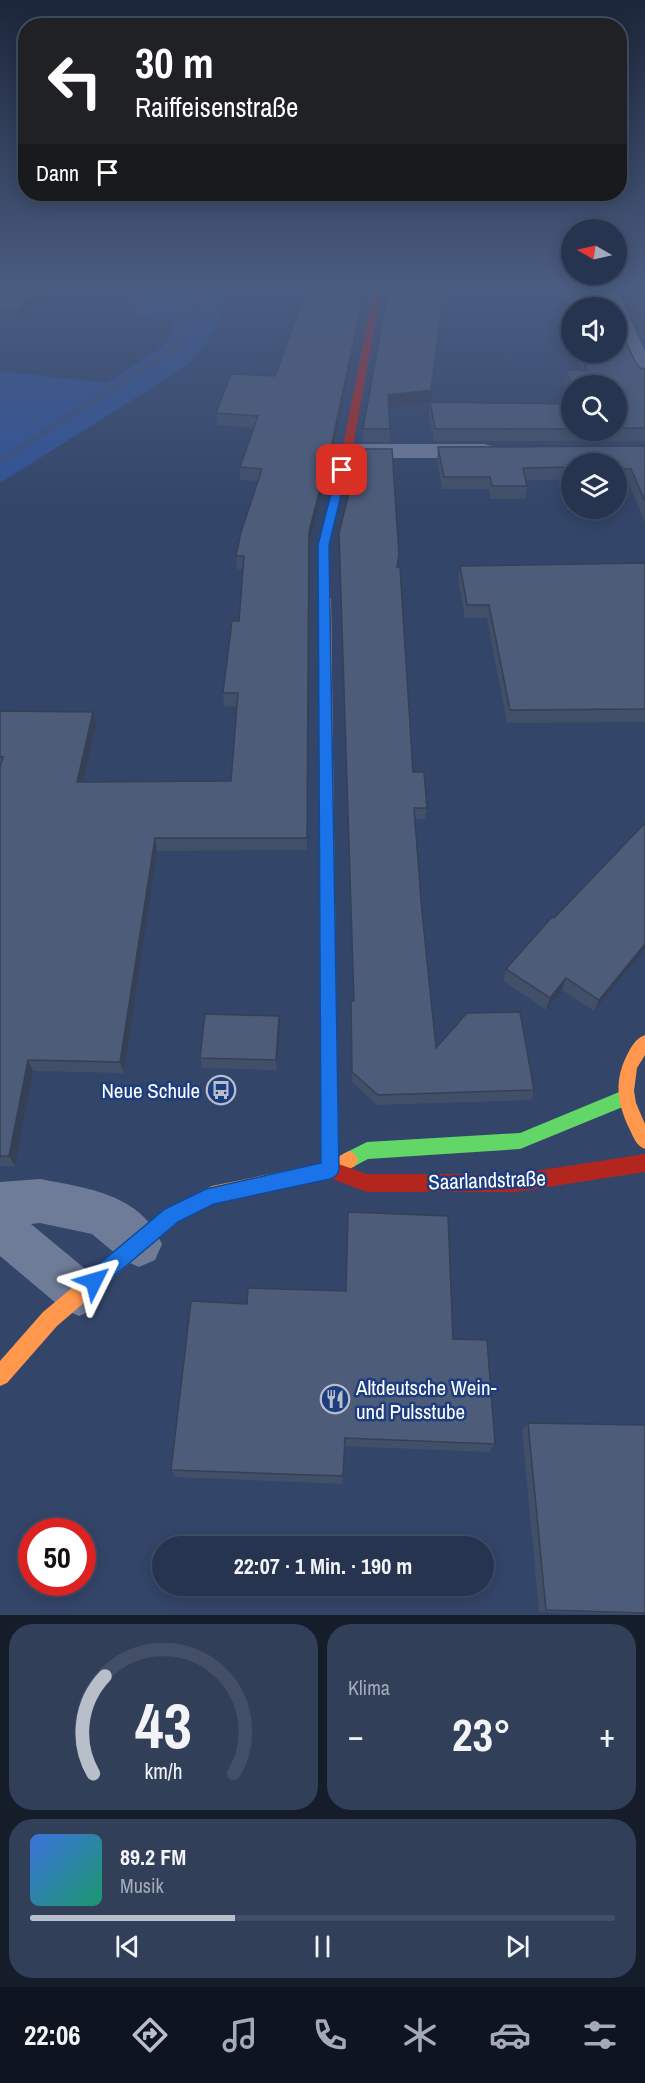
<!DOCTYPE html>
<html lang="de">
<head>
<meta charset="utf-8">
<style>
	body { margin:0; font-family:"Archivo Narrow",sans-serif; background:#323f59; color:#f1f3f6; height:100vh; display:flex; flex-direction:column; font-size:22px; white-space:nowrap }
	* { box-sizing:border-box; margin:0 }
	p { font-size:20px; color:#a4aab7 }
	.icon { flex:none; width:33px; height:33px; fill:none; stroke:currentColor; stroke-width:2; stroke-linecap:round; stroke-linejoin:round }
	.map { position:relative; height:1615px; overflow:hidden }
	.side { display:flex; flex-direction:column; gap:9px; padding:9px; background:#151d2b; flex:1 }
	.side>* { flex:none }
	.hud { position:absolute; left:18px; top:18px; width:609px; height:183px; border-radius:24px; box-shadow:0 3px 15px #0003,0 0 0 2px #424f66; background:#202124; color:#fff; overflow:hidden }
	.needle { width:39px; rotate:279deg }
	.tools { position:absolute; left:561px; top:219px; display:grid; gap:12px }
	.tools a { display:grid; place-items:center; width:66px; height:66px; border-radius:50%; background:#26344f; box-shadow:0 3px 15px #0003,0 0 0 2px #424f66; font-size:30px }
	.speed { position:absolute; left:18px; top:1518px; display:flex; gap:12px; font-size:30px; font-weight:700; text-align:center }
	.speed>* { display:grid; place-content:center; width:78px; height:78px; border-radius:50%; background:#26344f; box-shadow:0 3px 15px #0003,0 0 0 2px #424f66; line-height:1 }
	.speed .limit { border:9px solid #d22; background:#fff; color:#111 }
	.pin { position:absolute; display:grid; place-items:center; width:51px; height:51px; color:#fff; margin:-26px; border-radius:12px; box-shadow:0 3px 9px #0006 }
	.me { position:absolute; width:66px; margin:-33px; rotate:50deg; stroke-linejoin:round; filter:drop-shadow(0 0 4px #0008) }
	.turn { display:flex; align-items:center; gap:21px; height:126px; padding:0 18px; font-size:27px }
	.turn .icon { width:78px; height:78px; stroke-width:2.5 }
	.turn b { display:block; font-size:42px; line-height:51px }
	.then { display:flex; align-items:center; height:57px; padding:0 18px; background:#0003; gap:12px; font-size:22px }
	.big { font-size:45px; font-weight:700; line-height:1.1 }
	.side .tile { flex:1; display:flex; flex-direction:column; justify-content:center; gap:9px; min-width:0; padding:0 21px; border-radius:24px; background:#323f59 }
	.side .dial { align-items:center; gap:0 }
	.dial svg { height:156px; overflow:visible; fill:none; stroke:#424f66; stroke-width:7; stroke-linecap:round; text-anchor:middle }
	.dial text { fill:#f1f3f6; stroke:none }
	.song { display:flex; align-items:center; gap:18px }
	.cover { width:72px; height:72px; border-radius:9px; background:linear-gradient(135deg,hsl(220 70% 55%),hsl(160 70% 35%)) }
	.played { height:6px; border-radius:3px; background:linear-gradient(90deg,#b8beca 35%,#424f66 35%) }
	.keys { display:flex; justify-content:space-around; direction:ltr }
	.heat { display:flex; justify-content:space-between; align-items:center; font-size:33px; direction:ltr }
	.side .tiles { flex:1; display:grid; gap:9px; grid-template-columns:1fr 1fr }
	.tile:last-child { grid-column:span 2 }
	.trip { position:absolute; left:152px; top:1536px; width:342px; height:60px; border-radius:30px; background:#26344f; box-shadow:0 3px 15px #0003,0 0 0 2px #424f66; font-weight:700; line-height:60px; text-align:center }
	.dock { display:flex; height:96px; justify-content:space-around; align-items:center; background:#0f1520; color:#a4aab7 }
	.dock .icon { width:42px; height:42px }
	.dock .active { color:#b8beca }
	.dock b { font-size:27px; color:#f1f3f6 }
	.map>svg:first-child { display:block }
</style>
</head>
<body>
<div class="map">
<svg width="645" height="1615" viewBox="0 0 645 1615">
	<rect width="100%" height="100%" fill="#334569"/>
	<polygon fill="#305396" points="144,283 228,283 216,329 188,365 0,483 0,371 107,383 165,345 176,320 139,318 136,310 128,308"/>
	<g fill="none" stroke-linecap="round" stroke-linejoin="round">
		<polygon fill="#384f7f" fill-rule="evenodd" points="197,283 205,283 187,340 178,351 0,464 0,457 172,347 179,339"/>
		<g fill="#6e7c97" fill-rule="evenodd">
			<polygon points="596,283 614,283 645,351 645,380 638,378 635,374 616,332 616,308 606,308"/>
			<polygon points="347,444 484,444 492,446 496,451 492,456 484,458 347,458 339,456 335,451 339,446"/>
			<path d="M40 1179C87 1188 141 1194 162 1244L155 1260 139 1267 123 1260 92 1234 40 1223 31 1224 95 1277 102 1293 95 1309 79 1316 63 1309 0 1256V1182Z"/>
		</g>
		<g fill="#63d668" fill-rule="evenodd">
			<polygon points="327,828 332,829 334,833 339,1170 336,1176 330,1179 324,1176 321,1170 320,833 322,829"/>
			<polygon points="624,1090 630,1092 632,1098 630,1104 520,1149 368,1159 349,1169 343,1166 340,1160 343,1154 367,1142 520,1133"/>
		</g>
		<g fill="#ff974d" fill-rule="evenodd">
			<polygon points="325,595 331,598 334,833 332,837 322,837 320,833 319,598"/>
			<path d="M645 1035V1055L637 1068 634 1091 636 1103 645 1124V1149C636 1146 633 1136 629 1128 617 1102 614 1081 627 1055 631 1047 636 1038 645 1035Z"/>
			<polygon points="349,1151 355,1154 358,1160 355,1166 330,1179 214,1203 178,1222 57,1326 7,1383 0,1386 0,1361 43,1312 166,1210 212,1186 328,1162"/>
		</g>
		<g fill="#b3261e" fill-rule="evenodd">
			<polygon points="375,283 383,283 352,451 329,545 331,598 325,601 319,598 319,545 342,451"/>
			<polygon points="645,1154 645,1172 515,1192 367,1192 324,1176 321,1170 324,1164 330,1161 367,1174 515,1174"/>
		</g>
	</g>
	<g fill="#424f68" fill-rule="evenodd">
		<polygon points="0,283 50,283 19,320 0,318"/>
		<polygon points="303,283 368,283 333,450 309,545 307,850 157,851 124,1073 33,1071 15,1166 0,1166 0,711 96,725 83,782 231,781 237,706 224,707 223,693 239,621 243,569 237,569 236,556 258,481 240,480 240,467 253,428 217,425 216,413 275,376 303,300 301,299 301,288"/>
		<polygon points="389,283 601,283 572,308 572,333 555,291 445,291 389,407 390,429 390,442 363,442 363,429"/>
		<polygon points="616,283 645,283 645,346"/>
		<path d="M577 352H616L636 363 640 368 645 369V441H434L429 415 430 402 571 404 564 382 566 370H581ZM572 386H616V430H572Z"/>
		<polygon points="645,446 645,522 628,482 620,482 619,479 616,479 616,464 572,464 572,480 526,480 527,486 525,499 490,499 489,489 442,489 437,460 438,447"/>
		<polygon points="339,533 413,772 427,808 425,819 415,819 422,912 436,1048 534,1090 531,1100 377,1105 352,1082 350,1012 351,1001 354,1001"/>
		<polygon points="645,564 645,722 507,723 487,618 465,618 458,579 460,566"/>
		<polygon points="554,918 645,950 594,1011 562,990 546,1010 503,981 506,969"/>
		<polygon points="280,1026 277,1070 202,1068 200,1058"/>
		<polygon points="453,1339 495,1444 489,1452 344,1446 343,1484 176,1477 171,1470"/>
		<polygon points="528,1423 645,1615 539,1612 522,1430"/>
	</g>
	<g fill="#364055">
		<polygon points="42,283 50,283 19,320 17,312"/>
		<polygon points="366,283 368,283 333,450 309,545 307,850 309,532"/>
		<polygon points="445,283 430,402 387,407 388,395"/>
		<polygon points="93,712 96,725 80,795 77,782"/>
		<polygon points="155,838 157,851 124,1073 120,1062"/>
		<polygon points="645,944 645,950 594,1011 599,1000"/>
		<polygon points="566,978 562,990 546,1010 550,998"/>
		<polygon points="279,1016 280,1026 277,1070 276,1060"/>
		<polygon points="28,1060 33,1071 15,1166 9,1156"/>
	</g>
	<g fill="#4d5c79" stroke="#364055" stroke-width="1.5">
		<polygon points="0,283 42,283 17,312 0,311"/>
		<polygon points="303,283 366,283 333,438 309,532 307,838 155,838 120,1062 28,1060 9,1156 0,1156 0,767 3,757 0,757 0,711 93,712 77,782 231,781 238,693 223,693 232,621 239,621 244,556 236,556 241,532 262,469 240,467 258,416 216,413 231,374 275,376 307,288 301,288"/>
		<polygon points="389,283 445,283 431,390 388,395 390,429 363,429"/>
		<polygon points="558,283 601,283 608,299 616,299 616,308 572,308 572,314"/>
		<polygon points="624,283 645,283 645,328"/>
		<polygon points="616,321 636,363 640,368 645,369 645,428 616,428 616,386 572,386 566,370 587,370 582,352 616,352"/>
		<polygon points="430,402 572,404 572,429 435,429"/>
		<polygon points="645,446 645,501 631,469 623,469 622,466 616,466 616,464 572,464 572,467 523,468 527,486 492,486 490,477 444,477 438,447"/>
		<polygon points="360,449 392,449 399,554 397,567 400,567 413,772 424,772 427,808 414,808 422,912 436,1048 467,1013 520,1012 534,1090 378,1095 352,1072 351,1001 354,1001 339,533"/>
		<polygon points="645,563 645,709 510,710 489,605 467,605 460,566"/>
		<polygon points="645,823 645,944 599,1000 566,978 550,998 506,969 552,917 554,918"/>
		<polygon points="205,1014 279,1016 276,1060 200,1058"/>
		<polygon points="348,1212 448,1216 453,1339 487,1340 495,1444 345,1438 343,1476 171,1470 191,1301 247,1304 248,1288 346,1291"/>
		<polygon points="528,1423 645,1425 645,1615 644,1615 644,1613 546,1610"/>
	</g>
	<linearGradient id="sky" x2="0" y2="1"><stop stop-color="#1c263a"/><stop offset="0.56" stop-color="#4a5c81"/><stop offset="1" stop-color="#4a5c81" stop-opacity="0"/></linearGradient>
	<rect width="645" height="509" fill="url(#sky)"/>
	<polygon fill="#1a73e8" stroke="#114b97" stroke-width="1.5" points="342,467 347,470 329,545 339,1170 336,1176 330,1179 214,1204 178,1222 101,1287 94,1290 87,1287 84,1281 87,1274 165,1209 206,1189 321,1163 318,545 337,470"/>
	<defs>
		<g id="bus-ring" transform="scale(1.5)"><circle r="9.5" fill="#1d3d7f" stroke="#b8beca" stroke-width="1.5"/><path d="M-5-6H5V4H4V6H2V4H-2V6H-4V4H-5ZM-3.5-4V0h7V-4ZM-3.5 1.2v1.5H-2V1.2ZM2 1.2v1.5H3.5V1.2Z" fill="#b8beca"/></g>
		<g id="restaurant-ring" transform="scale(1.5)"><circle r="9.5" fill="#1d3d7f" stroke="#b8beca" stroke-width="1.5"/><path d="M-5-6h1v4h1v-4h1v4h1v-4h1v5L-1.5 .5V6h-2V.5L-5-1ZM5-6V6H3V1.5H1.5Q1.5-4 5-6Z" fill="#b8beca"/></g>
	</defs>
	<g fill-rule="evenodd">
		<use href="#bus-ring" x="221" y="1090"/>
		<use href="#restaurant-ring" x="335" y="1399"/>
	</g>
	<g text-anchor="middle" dominant-baseline="central" stroke-width="5" stroke-linejoin="round" paint-order="stroke">
		<g font-size="21" fill="#fff" stroke="#1d3d7f" text-anchor="end">
			<text x="200" y="1090">Neue Schule</text>
			<text x="356" y="1387" text-anchor="start">Altdeutsche Wein-<tspan x="356" dy="24">und Pulsstube</tspan></text>
		</g>
		<g font-size="21" fill="#fff" stroke="#1d3d7f">
			<text transform="translate(487 1180) rotate(-2)">Saarlandstraße</text>
		</g>
	</g>
</svg>
<div class="tools">
<a><svg class="needle" viewBox="-14 -14 28 28"><path d="M0-13l5 13h-10z" fill="#e53935"/><path d="M0 13l5-13h-10z" fill="#a4aab7"/></svg></a>
<a><svg class="icon" aria-label="sound" viewBox="0 0 24 24"><path d="M4 9h4l5-4v14l-5-4H4zM17 9q2 3 0 6"/></svg></a>
<a><svg class="icon" aria-label="search" viewBox="0 0 24 24"><circle cx="10" cy="10" r="6"/><path d="M15 15l6 6"/></svg></a>
<a><svg class="icon" aria-label="layers" viewBox="0 0 24 24"><path d="M12 4l9 5-9 5-9-5zM3 14l9 5 9-5"/></svg></a>
</div>
<div class="speed"><div class="limit">50</div></div>
<div class="pin" style="left:342px;top:470px;background:#d93025"><svg class="icon" aria-label="arrive" viewBox="0 0 24 24"><path d="M6 21V4h12l-3 4 3 4H6"/></svg></div>
<svg class="me" style="left:94px;top:1281px" viewBox="-20 -20 40 40"><path d="M0-17L14 15 0 8-14 15z" fill="#1a73e8" stroke="#fff" stroke-width="4"/></svg>
<div class="trip">22:07 · 1 Min. · 190 m</div>
<div class="hud">
<div class="turn"><svg class="icon" aria-label="left" viewBox="0 0 24 24"><path d="M17 20v-9H6M10 6l-5 5 5 5"/></svg><div><b>30 m</b>Raiffeisenstraße</div></div>
<div class="then">Dann<svg class="icon" aria-label="arrive" viewBox="0 0 24 24"><path d="M6 21V4h12l-3 4 3 4H6"/></svg></div>
</div>
</div>
<section class="side">
<div class="tiles">
<div class="tile dial"><svg viewBox="0 0 100 80">
<path d="M14 69A42 42 0 1 1 86 69"/>
<path d="M14 69A42 42 0 0 1 20 19" stroke="#b8beca"/>
<text x="50" y="56" font-size="32" font-weight="700">43</text>
<text x="50" y="72" font-size="11">km/h</text>
</svg></div>
<div class="tile"><p>Klima</p>
<div class="heat"><a>−</a><b class="big">23°</b><a>+</a></div>
</div>
<div class="tile">
<div class="song"><i class="cover"></i><div><b>89.2 FM</b><p>Musik</p></div></div>
<div class="played"></div>
<div class="keys"><svg class="icon" aria-label="previous" viewBox="0 0 24 24"><path d="M18 5L8 12l10 7zM5 5v14"/></svg><svg class="icon" aria-label="pause" viewBox="0 0 24 24"><path d="M8 5v14M16 5v14"/></svg><svg class="icon" aria-label="next" viewBox="0 0 24 24"><path d="M6 5l10 7-10 7zM19 5v14"/></svg></div>
</div>
</div>
</section>
<nav class="dock">
<b>22:06</b>
<svg class="icon active" aria-label="directions" viewBox="0 0 24 24"><path d="M12 3l9 9-9 9-9-9zM9 14v-3h6M13 9l2 2-2 2"/></svg>
<svg class="icon" aria-label="music" viewBox="0 0 24 24"><path d="M9 18V5l10-2v13"/><circle cx="6" cy="18" r="3"/><circle cx="16" cy="16" r="3"/></svg>
<svg class="icon" aria-label="phone" viewBox="0 0 24 24"><path d="M5 4h4l2 5-3 2q2 4 5 5l2-3 5 2v4C11 20 4 13 5 4z"/></svg>
<svg class="icon" aria-label="climate" viewBox="0 0 24 24"><path d="M12 3v18M4 7l16 10M4 17L20 7"/></svg>
<svg class="icon" aria-label="car" viewBox="0 0 24 24"><path d="M5 17H2v-5l4-1 3-4h7l3 4 3 1v5h-3M9 17h6M6 11h13"/><circle cx="7" cy="17" r="2"/><circle cx="17" cy="17" r="2"/></svg>
<svg class="icon" aria-label="filters" viewBox="0 0 24 24"><path d="M4 7h16M4 17h16"/><circle cx="9" cy="7" r="2"/><circle cx="15" cy="17" r="2"/></svg>
</nav>
</body>
</html>
